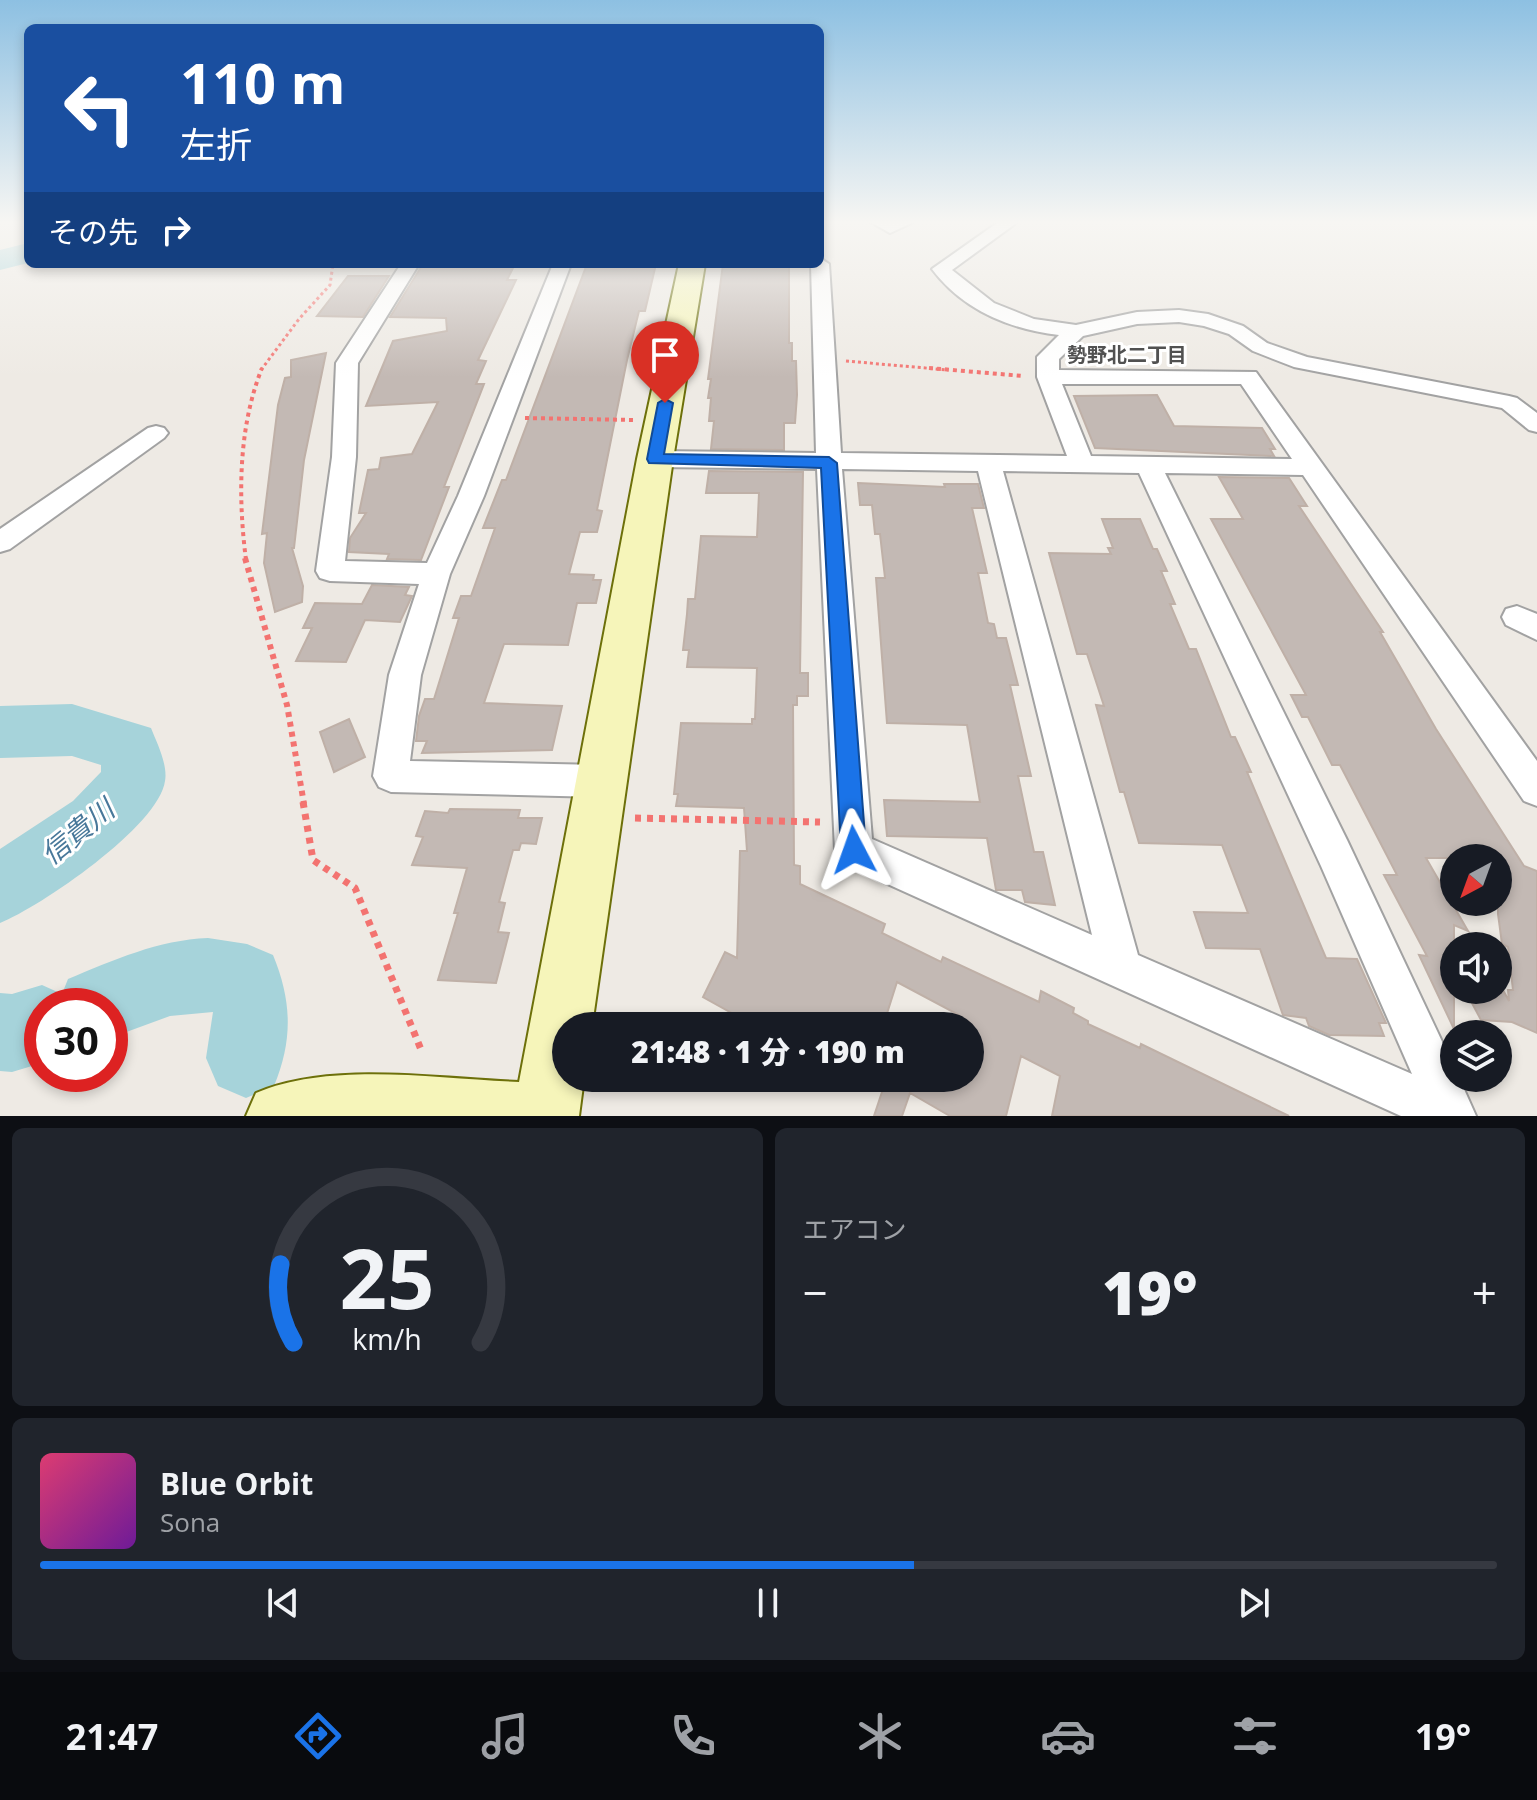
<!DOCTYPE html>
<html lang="ja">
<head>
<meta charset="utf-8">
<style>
	body { margin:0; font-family:"Open Sans","Noto Sans JP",sans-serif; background:#20242c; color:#f1f3f6; height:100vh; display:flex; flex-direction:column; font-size:30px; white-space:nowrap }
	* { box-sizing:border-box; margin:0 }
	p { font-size:26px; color:#9ea1a6 }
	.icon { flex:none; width:44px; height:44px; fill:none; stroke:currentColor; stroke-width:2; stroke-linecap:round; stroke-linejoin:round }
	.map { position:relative; height:1116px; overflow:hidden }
	.panel { display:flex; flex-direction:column; gap:12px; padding:12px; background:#0d0f14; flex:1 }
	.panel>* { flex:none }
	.hud { position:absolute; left:24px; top:24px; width:800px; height:244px; border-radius:12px; box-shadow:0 4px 12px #0003; background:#1a4fa0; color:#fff; overflow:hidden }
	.needle { width:52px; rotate:221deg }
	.buttons { position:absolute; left:1440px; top:844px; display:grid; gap:16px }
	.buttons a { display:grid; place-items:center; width:72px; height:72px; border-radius:50%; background:#171b24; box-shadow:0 4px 12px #0003; font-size:40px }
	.speed { position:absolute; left:24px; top:988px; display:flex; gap:16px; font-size:40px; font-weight:700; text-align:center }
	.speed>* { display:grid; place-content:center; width:104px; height:104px; border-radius:50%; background:#171b24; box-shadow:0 4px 12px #0003; line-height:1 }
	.speed .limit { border:12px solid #d22; background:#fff; color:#111 }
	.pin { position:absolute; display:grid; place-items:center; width:68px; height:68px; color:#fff; margin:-82px -34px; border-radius:50% 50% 50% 0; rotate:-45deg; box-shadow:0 0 8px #0007 }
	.pin .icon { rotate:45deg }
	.me { position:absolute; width:88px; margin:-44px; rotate:356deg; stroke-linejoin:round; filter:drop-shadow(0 0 6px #0008) }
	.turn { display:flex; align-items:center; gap:28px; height:168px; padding:0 24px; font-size:36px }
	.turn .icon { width:104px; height:104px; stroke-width:2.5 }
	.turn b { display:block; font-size:56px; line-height:68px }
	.then { display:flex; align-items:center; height:76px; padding:0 24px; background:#0003; gap:16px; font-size:30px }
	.big { font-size:60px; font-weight:800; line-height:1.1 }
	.panel .card { flex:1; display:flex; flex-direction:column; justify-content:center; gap:12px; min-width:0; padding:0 28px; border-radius:12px; background:#20242c }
	.panel .dial { align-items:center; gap:0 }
	.dial svg { height:208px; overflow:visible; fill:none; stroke:#363941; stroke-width:7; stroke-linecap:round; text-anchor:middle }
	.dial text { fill:#f1f3f6; stroke:none }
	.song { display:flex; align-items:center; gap:24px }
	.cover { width:96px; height:96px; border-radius:12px; background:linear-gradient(135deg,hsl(340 70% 55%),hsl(280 70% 35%)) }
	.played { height:8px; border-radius:4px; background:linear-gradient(90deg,#1a73e8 60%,#363941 60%) }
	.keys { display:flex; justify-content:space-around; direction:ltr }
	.heat { display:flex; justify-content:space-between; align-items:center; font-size:44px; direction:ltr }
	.panel .tiles { flex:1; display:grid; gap:12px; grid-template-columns:1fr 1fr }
	.card:last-child { grid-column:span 2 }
	.trip { position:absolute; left:552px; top:1012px; width:432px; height:80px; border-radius:40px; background:#171b24; box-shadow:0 4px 12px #0003; font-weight:800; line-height:80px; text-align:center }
	.dock { display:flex; height:128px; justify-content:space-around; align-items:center; background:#090b0e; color:#9ea1a6 }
	.dock .icon { width:56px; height:56px }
	.dock .active { color:#1a73e8 }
	.dock b { font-size:36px; color:#f1f3f6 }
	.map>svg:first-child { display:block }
</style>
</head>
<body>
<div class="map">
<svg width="1537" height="1116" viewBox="0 0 1537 1116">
	<rect width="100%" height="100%" fill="#eeeae4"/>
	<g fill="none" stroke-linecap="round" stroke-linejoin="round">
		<g fill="#a6d3da" fill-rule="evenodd">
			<polygon points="28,243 28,263 0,270 0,250"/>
			<path d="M72 704 151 728C157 743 168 765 165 781 159 826 40 907 0 923V849L73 801 101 772V765L72 756 0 758V706Z"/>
			<path d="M208 938 247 944 273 955C292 1001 293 1040 274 1086L246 1098 218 1086 206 1058 213 1012 170 1016 110 1038V1006H42V1063L12 1072 0 1071V993L12 994 42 985 62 994 68 979C114 960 158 940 208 938Z"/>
		</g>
	</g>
	<g fill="#c3b9b4" stroke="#bfb0a7" stroke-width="2">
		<polygon points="423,264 514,266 507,280 516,280 478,360 486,361 476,384 484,384 444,487 449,487 421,560 387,559 389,554 349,552 350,538 366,513 359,513 368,470 379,469 381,458 412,454 438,402 366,406 393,341 447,331 446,318 390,317"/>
		<polygon points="587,264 656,264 645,311 639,311 627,360 597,510 602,511 597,532 580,532 569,574 594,575 593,580 601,580 596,603 577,603 568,645 504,644 484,703 562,706 552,750 422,753 427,741 416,741 419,716 425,699 434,699 459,618 453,618 461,596 471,596 495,528 483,528 502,480 506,480"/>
		<polygon points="723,264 789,264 789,343 792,343 792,361 796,361 797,395 795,423 784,423 784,450 711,449 714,421 709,421 711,398 708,398 711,379 708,379"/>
		<polygon points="348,276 389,276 363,317 317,316"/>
		<polygon points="326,353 304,460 294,548 292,548 303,586 302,602 275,612 264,563 267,533 262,534 278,405 285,378 291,377 291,360"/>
		<polygon points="1157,395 1174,426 1262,428 1275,449 1270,449 1274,456 1095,448 1074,396"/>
		<polygon points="709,471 803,472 800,673 808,673 808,696 797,696 797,705 793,705 794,865 800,866 800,884 885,924 882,933 941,962 943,957 1039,1002 1041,991 1074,1008 1073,1013 1088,1021 1088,1024 1140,1048 1141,1044 1289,1116 1052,1116 1060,1076 1021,1056 1006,1116 950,1116 910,1093 902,1116 874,1116 886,1080 883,1078 970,1078 970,1026 957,1021 959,1015 897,982 883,1026 755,1026 703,997 725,952 737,958 740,851 747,851 744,808 676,806 678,794 674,794 681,723 752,724 752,719 755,719 757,668 687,667 689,650 683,650 687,614 688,599 695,599 701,536 757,537 759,493 706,493"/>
		<polygon points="1219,477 1289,478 1307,506 1299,506 1383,632 1380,632 1436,729 1524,866 1537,871 1537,1033 1512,1022 1481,1020 1465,990 1503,990 1509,1001 1508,990 1513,990 1508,947 1502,944 1498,914 1498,858 1426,858 1468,931 1454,925 1454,1029 1419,955 1427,956 1384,875 1397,875 1340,765 1332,765 1308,717 1302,717 1291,695 1306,695 1211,519 1243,519"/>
		<polygon points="858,483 945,487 944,484 978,484 984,508 972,508 987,573 978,573 988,623 994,624 997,638 1006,638 1018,685 1010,685 1031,776 1018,776 1034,852 1043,852 1055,905 1025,902 1022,890 996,890 987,838 887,836 884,800 980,802 967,725 887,723 876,578 885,578 880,534 875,534 872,505 860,505"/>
		<polygon points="1102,519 1140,519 1153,549 1157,549 1167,571 1161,571 1175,604 1170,604 1189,649 1196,649 1231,737 1235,737 1251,772 1247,772 1326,958 1357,959 1386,1023 1379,1023 1384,1036 1329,1035 1309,1026 1306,1018 1283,1015 1260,949 1206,948 1194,912 1248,913 1222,845 1139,843 1124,792 1120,792 1096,705 1104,706 1087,654 1077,654 1049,553 1111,554 1108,548 1113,548"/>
		<polygon points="372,585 409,587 405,595 412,596 400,622 365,620 346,662 296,661 312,628 303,628 315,603 362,604"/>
		<polygon points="349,719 365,757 334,772 320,732"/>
		<polygon points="450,809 520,810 518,818 542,818 536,844 521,843 519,850 513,850 499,902 505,903 498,932 509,933 496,983 438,980 458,913 454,913 467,868 412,865 423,837 416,836 425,811 448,813"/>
	</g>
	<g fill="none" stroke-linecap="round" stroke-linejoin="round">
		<g stroke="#a2a2a2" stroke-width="4">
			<g id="street">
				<polygon points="869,221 916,221 890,233"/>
				<path d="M1000 221H1019L952 270 994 303 1034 319 1076 325 1137 312 1179 310 1208 314 1243 326 1267 343 1307 357 1509 396 1517 398 1537 413V432L1529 430 1502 408 1294 367 1253 351 1229 334 1204 326 1179 322 1137 324 1083 336 1059 359V370L1256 372 1537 761V806L1524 801 1303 475 1165 473 1347 840 1454 1067V1078H1459L1476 1116H1401L841 863 835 850 817 469 655 467 646 465 643 459 646 453 655 451 816 453 811 264H820V258L829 264 841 453 1067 456 1037 377V357L1059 335C1009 329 963 310 932 269ZM1062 384H1241L1292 459 1091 456ZM842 469 978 471 1092 935 872 839ZM1003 471 1139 473 1321 866 1412 1074 1138 955Z"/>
				<polygon points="401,264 419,264 358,363 356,457 345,561 427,563 458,496 553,264 571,264 484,496 450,574 421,675 410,761 600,765 612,770 618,781 612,792 600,797 391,792 379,787 373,776 389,675 419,584 330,581 320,578 316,571 332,457 336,363"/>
				<polygon points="156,426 164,428 168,433 164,438 10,549 0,552 0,529 148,428"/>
				<polygon points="1517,606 1537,614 1537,640 1506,625 1502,617 1506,609"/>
			</g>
		</g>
		<g stroke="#6d700a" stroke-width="4">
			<path id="secondary" d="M679 264H705L673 459 592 1026H566V1078H584L579 1116H246L256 1093C331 1061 438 1079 519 1082L637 459Z"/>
		</g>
		<g stroke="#f37370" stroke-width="3" stroke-dasharray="3 3" stroke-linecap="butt">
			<polyline points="846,361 948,370"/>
			<polyline points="261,370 299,319 330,285 333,264"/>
		</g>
		<g stroke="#f37370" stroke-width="4" stroke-dasharray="4 4" stroke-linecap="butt">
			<polyline points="929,368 1023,376"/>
			<polyline points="525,418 635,420"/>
			<path d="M246 560C238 498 238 428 262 368"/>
		</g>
		<polyline stroke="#f37370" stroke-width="6" stroke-dasharray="5 5" stroke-linecap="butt" points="245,558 287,705 304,804"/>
		<g stroke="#f37370" stroke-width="7" stroke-dasharray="6 6" stroke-linecap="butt">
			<polyline points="303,802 313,860 355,888 422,1052"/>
			<polyline points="635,818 820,822"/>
		</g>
		<use href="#street" fill="#fff" fill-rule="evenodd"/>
		<use href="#secondary" fill="#f6f5ba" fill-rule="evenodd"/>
	</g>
	<linearGradient id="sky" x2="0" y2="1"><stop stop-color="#8dc0e2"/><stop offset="0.59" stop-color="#f7f6f3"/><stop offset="1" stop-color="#f7f6f3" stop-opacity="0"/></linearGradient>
	<rect width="1537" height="377" fill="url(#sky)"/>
	<polygon fill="#1a73e8" stroke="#114b97" stroke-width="2" points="665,399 673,403 664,454 829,457 837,463 866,850 862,859 854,862 845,859 841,850 821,468 649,463 647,459 658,403"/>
	<g text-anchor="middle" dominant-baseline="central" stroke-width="6" stroke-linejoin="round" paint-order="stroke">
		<g font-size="20" font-weight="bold" fill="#515151" stroke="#fff">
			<text x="1127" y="354">勢野北二丁目</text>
		</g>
		<g font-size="28" font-style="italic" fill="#48789a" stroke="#fff">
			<text transform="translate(77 831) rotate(-39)">信貴川</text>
		</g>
	</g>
</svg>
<div class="buttons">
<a><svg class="needle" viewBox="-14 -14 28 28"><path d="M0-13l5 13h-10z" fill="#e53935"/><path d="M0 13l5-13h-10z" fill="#9ea1a6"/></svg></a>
<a><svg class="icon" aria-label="sound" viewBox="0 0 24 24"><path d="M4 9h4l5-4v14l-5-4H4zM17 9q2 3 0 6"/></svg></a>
<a><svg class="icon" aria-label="layers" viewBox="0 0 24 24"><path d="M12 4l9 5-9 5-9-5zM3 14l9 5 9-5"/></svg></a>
</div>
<div class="speed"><div class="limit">30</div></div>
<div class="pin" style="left:665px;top:403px;background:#d93025"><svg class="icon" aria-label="arrive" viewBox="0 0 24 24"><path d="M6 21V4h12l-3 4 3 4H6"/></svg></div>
<svg class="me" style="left:854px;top:850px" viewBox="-20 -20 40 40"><path d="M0-17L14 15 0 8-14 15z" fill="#1a73e8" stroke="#fff" stroke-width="4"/></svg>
<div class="trip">21:48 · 1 分 · 190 m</div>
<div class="hud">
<div class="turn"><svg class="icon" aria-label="left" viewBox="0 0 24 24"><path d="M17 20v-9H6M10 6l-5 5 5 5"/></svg><div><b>110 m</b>左折</div></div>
<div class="then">その先<svg class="icon" aria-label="right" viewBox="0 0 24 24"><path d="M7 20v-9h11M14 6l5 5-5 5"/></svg></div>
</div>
</div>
<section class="panel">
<div class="tiles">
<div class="card dial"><svg viewBox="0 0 100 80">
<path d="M14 69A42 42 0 1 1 86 69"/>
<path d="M14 69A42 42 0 0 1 9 39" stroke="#1a73e8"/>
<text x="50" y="56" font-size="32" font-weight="700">25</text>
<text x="50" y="72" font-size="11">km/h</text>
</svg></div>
<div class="card"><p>エアコン</p>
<div class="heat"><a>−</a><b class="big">19°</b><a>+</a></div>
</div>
<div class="card">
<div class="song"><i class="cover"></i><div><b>Blue Orbit</b><p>Sona</p></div></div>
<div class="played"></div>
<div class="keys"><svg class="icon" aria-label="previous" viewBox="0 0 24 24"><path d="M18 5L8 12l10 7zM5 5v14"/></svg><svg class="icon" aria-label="pause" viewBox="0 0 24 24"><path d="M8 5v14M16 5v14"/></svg><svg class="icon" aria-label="next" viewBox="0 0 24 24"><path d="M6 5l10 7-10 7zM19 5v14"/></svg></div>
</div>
</div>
</section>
<nav class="dock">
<b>21:47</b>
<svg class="icon active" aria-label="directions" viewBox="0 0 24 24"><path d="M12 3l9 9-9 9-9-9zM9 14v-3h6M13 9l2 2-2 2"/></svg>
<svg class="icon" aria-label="music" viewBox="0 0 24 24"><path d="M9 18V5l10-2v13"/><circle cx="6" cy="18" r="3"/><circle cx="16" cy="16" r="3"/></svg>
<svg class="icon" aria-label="phone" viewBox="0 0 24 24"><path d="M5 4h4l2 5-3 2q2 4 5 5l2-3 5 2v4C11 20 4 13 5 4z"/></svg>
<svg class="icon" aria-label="climate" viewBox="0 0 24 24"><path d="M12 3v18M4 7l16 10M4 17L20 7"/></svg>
<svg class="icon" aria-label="car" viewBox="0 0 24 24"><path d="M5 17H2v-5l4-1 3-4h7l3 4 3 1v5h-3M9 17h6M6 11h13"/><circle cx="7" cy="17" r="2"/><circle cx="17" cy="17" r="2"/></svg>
<svg class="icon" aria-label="filters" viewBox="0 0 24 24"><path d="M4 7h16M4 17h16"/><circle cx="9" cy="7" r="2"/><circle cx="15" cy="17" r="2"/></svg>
<b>19°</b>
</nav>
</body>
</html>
